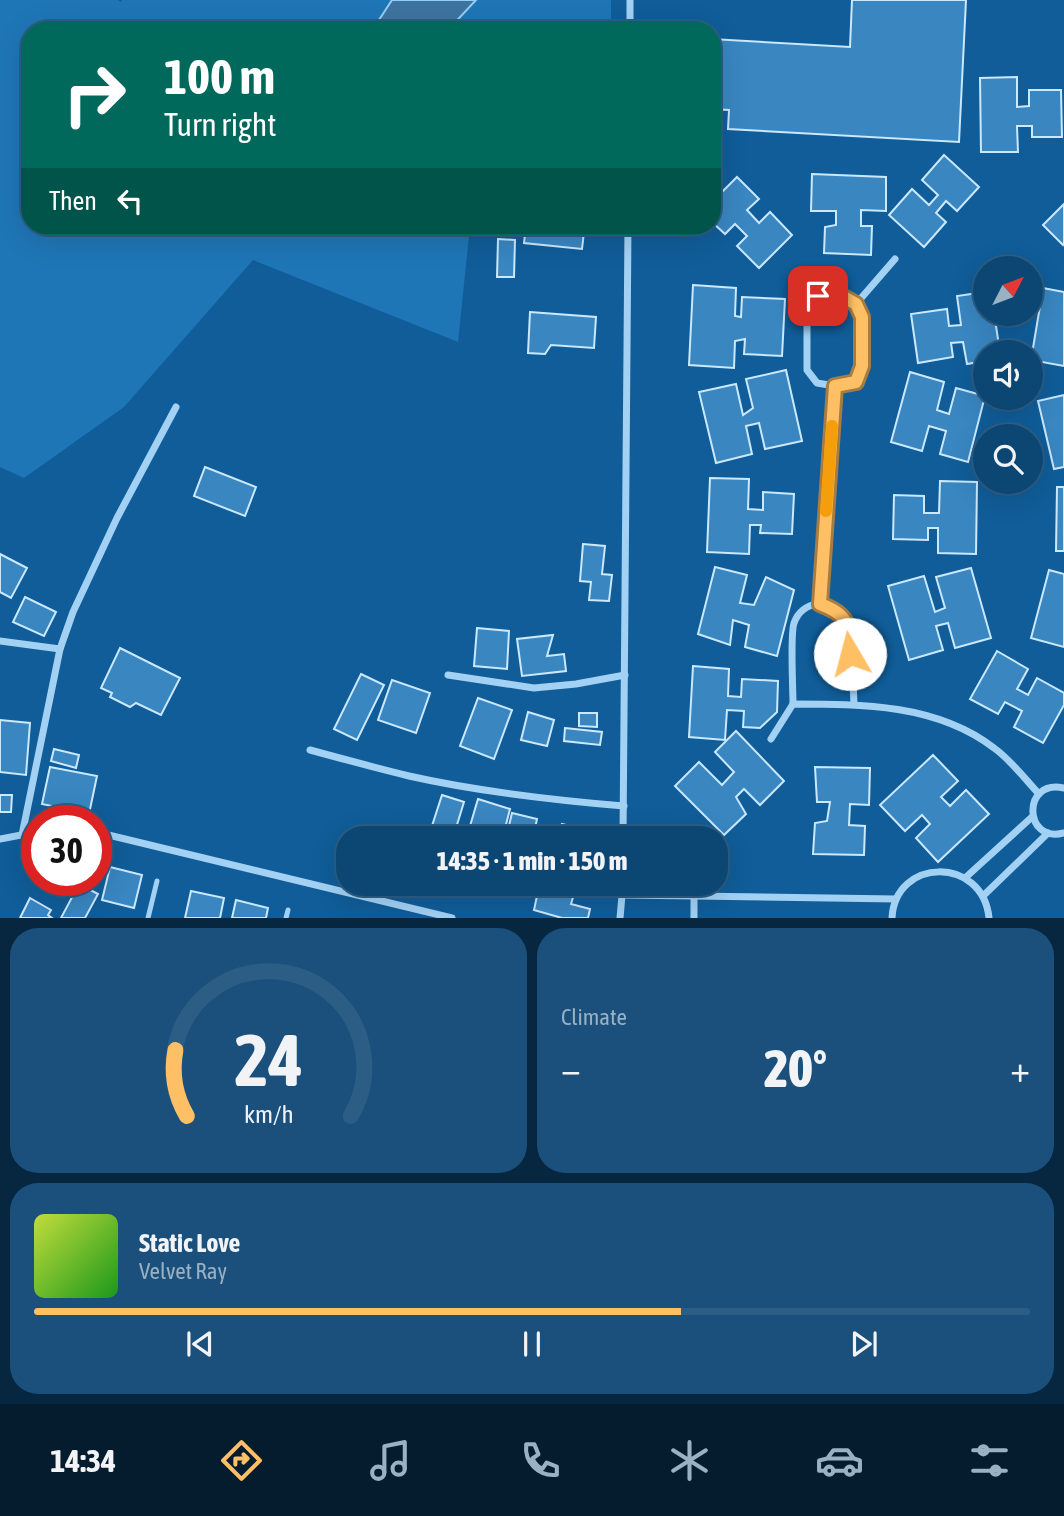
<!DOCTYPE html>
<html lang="en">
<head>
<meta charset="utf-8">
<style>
	body { margin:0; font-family:"Asap Condensed",sans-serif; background:#1a507b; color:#f1f3f6; height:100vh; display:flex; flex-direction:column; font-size:26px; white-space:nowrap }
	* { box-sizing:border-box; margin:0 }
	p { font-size:23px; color:#9ab1c4 }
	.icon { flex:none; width:38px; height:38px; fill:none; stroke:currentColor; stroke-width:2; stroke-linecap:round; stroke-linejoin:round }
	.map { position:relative; height:918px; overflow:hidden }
	.sheet { display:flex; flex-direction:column; gap:10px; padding:10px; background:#07263f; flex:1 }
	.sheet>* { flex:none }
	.banner { position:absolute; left:21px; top:21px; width:700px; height:214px; border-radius:28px; box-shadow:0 7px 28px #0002,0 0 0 2px #2c5e85; background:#00695c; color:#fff; overflow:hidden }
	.needle { width:46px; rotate:48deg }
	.buttons { position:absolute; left:973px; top:256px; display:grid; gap:14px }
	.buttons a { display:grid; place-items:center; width:70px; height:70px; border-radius:50%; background:#0c4673; box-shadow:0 7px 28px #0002,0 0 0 2px #2c5e85; font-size:35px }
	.speed { position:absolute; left:21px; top:805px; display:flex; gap:14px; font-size:35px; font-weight:700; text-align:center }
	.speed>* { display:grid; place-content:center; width:91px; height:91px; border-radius:50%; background:#0c4673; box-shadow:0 7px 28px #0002,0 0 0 2px #2c5e85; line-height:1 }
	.speed .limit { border:10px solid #d22; background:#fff; color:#111 }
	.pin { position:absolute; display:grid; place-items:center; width:60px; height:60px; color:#fff; margin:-30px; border-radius:14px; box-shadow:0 4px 10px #0006 }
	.me { position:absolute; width:77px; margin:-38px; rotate:352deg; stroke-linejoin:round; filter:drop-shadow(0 0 5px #0008) }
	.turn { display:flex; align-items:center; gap:24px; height:147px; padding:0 28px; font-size:32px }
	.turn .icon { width:91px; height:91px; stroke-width:2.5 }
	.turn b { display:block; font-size:49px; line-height:60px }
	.then { display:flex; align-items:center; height:66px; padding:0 28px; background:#0003; gap:14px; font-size:26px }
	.big { font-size:52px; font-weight:800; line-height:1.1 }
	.sheet .widget { flex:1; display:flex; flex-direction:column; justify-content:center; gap:10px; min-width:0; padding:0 24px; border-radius:28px; background:#1a507b }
	.sheet .dial { align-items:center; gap:0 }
	.dial svg { height:182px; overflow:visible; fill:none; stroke:#2c5e85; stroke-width:7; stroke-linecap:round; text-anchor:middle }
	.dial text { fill:#f1f3f6; stroke:none }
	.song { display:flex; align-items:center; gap:21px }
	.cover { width:84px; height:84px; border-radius:10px; background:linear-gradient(135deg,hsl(70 70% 55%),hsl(120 70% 35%)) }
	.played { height:7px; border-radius:4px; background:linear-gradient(90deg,#ffbf65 65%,#2c5e85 65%) }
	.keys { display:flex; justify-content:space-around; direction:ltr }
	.heat { display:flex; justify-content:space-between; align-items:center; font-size:38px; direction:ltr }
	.sheet .tiles { flex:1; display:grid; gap:10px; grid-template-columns:1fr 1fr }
	.widget:last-child { grid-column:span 2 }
	.trip { position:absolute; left:336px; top:826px; width:392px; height:70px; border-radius:28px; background:#0c4673; box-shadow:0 7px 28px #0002,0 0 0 2px #2c5e85; font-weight:800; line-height:70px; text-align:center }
	.tabs { display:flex; height:112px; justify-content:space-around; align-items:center; background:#051c2e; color:#9ab1c4 }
	.tabs .icon { width:49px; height:49px }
	.tabs .selected { color:#ffbf65 }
	.tabs b { font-size:32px; color:#f1f3f6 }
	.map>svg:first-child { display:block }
</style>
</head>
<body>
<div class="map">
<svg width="1064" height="918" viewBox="0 0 1064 918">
	<rect width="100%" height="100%" fill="#105d99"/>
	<polygon fill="#1f76b6" points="0,0 118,0 121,2 122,0 611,0 611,30 30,30 30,226 470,226 458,342 253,260 124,407 24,478 0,467"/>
	<polygon fill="#3e749f" stroke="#93cef8" stroke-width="2" points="392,0 476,0 448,30 377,30 377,23"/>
	<g fill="#3986c1" stroke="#cae8fe" stroke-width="2">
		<polygon points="852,0 966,0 959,142 728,129 729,110 712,109 712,39 850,47"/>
		<polygon points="1017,77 1017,107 1029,106 1029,90 1061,90 1062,137 1032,137 1032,126 1017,126 1018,152 981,152 980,78"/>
		<polygon points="944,155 979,187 957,211 946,201 936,213 946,222 924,247 889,215 912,189 929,205 938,195 922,180"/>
		<polygon points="812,174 886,177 886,211 861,210 861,226 872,226 871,255 824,253 825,227 836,225 836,211 811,211"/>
		<polygon points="737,177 759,199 747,210 759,223 770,212 792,235 759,268 737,246 747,236 735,224 725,234 712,222 712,202"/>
		<polygon points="1064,204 1064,243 1063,245 1043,225"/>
		<polygon points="526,226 584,232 582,249 524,243"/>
		<polygon points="498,239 515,240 514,277 497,277"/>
		<polygon points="693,285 736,288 735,316 741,317 742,297 785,299 782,356 744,354 745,339 735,341 734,368 689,365"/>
		<polygon points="1043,288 1064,292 1064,366 1031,360"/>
		<polygon points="985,292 985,313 994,313 1000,352 985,352 985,361 967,364 963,342 951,343 953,357 918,363 911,314 947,309 949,326 961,325 957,296"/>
		<polygon points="530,312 596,317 594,348 551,345 545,354 528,353"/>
		<polygon points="786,370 802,441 765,449 759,423 746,426 752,454 716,463 699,392 736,384 743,415 753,408 746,379"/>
		<polygon points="910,372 944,382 937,410 949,414 956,388 985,396 968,462 940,454 946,431 929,426 922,451 891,442"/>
		<polygon points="1064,395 1064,467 1054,469 1038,401"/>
		<polygon points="205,467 256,487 245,516 194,496"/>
		<polygon points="710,478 749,479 748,509 763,510 763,492 794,494 792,534 760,533 761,525 750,525 749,554 707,552"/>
		<polygon points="940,481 977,482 976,554 938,553 938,528 928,528 928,540 893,539 894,495 924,496 924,513 939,513"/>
		<polygon points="1057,487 1064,487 1064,551 1056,551"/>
		<polygon points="583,544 605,546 602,574 612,575 609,601 589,600 591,582 580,581"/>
		<polygon points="0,554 27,568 11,598 0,592"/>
		<polygon points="715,567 747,575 740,603 754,605 766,577 794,590 777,656 745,647 749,625 733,620 730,645 698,634"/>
		<polygon points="971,568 991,638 955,648 948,623 936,626 943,650 909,660 888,586 924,576 935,612 945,608 936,577"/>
		<polygon points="1049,570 1064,574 1064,647 1031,638"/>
		<polygon points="25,597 56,612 44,636 13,622"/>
		<polygon points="477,628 509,631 507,669 474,666"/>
		<polygon points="553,635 547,656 564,654 566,671 522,676 517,639"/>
		<polygon points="120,648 180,678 161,715 136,703 130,707 110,697 112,693 101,688"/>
		<polygon points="997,651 1028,669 1017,689 1028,695 1037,678 1064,693 1064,705 1043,743 1014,727 1022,711 1005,702 998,714 970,699"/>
		<polygon points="693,666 729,669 728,696 741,697 742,679 778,681 777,712 760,728 743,727 744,711 727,710 725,740 689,737"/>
		<polygon points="361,674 384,685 357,740 334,729"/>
		<polygon points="392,680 430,693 416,733 378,720"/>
		<polygon points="478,698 512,710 494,759 460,746"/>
		<polygon points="528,712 554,720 547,746 521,740"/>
		<polygon points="579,713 597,713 597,727 579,726"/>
		<polygon points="0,720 30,723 26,775 0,772"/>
		<polygon points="565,728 602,732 600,745 564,741"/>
		<polygon points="736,731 784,781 760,805 744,789 736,797 746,814 724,835 675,786 699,762 722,785 734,772 715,752"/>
		<polygon points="54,749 79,755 76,768 51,761"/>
		<polygon points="933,755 958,781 941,797 950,806 966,790 989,814 938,862 916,838 930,824 922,815 905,831 880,805"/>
		<polygon points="50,767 97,776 89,814 42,804"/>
		<polygon points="815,767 870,768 869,805 850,804 849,825 865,826 864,855 813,854 815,823 827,821 830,802 817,802"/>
		<polygon points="0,795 12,795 11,812 0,812"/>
		<polygon points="442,795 464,802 456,828 431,829"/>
		<polygon points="478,799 510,809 503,836 486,838 485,830 470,826"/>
		<polygon points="512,813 537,819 533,838 506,838"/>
		<polygon points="562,824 590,831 588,838 559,838"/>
		<polygon points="110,867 142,875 134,908 102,900"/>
		<polygon points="79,884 98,894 85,918 61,918"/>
		<polygon points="548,884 577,884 571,904 590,909 588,918 562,918 534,910 538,891 545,893"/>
		<polygon points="191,891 224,898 220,918 185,918"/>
		<polygon points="30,898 51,910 48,915 52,918 20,918"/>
		<polygon points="236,900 268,908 266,918 232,918"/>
	</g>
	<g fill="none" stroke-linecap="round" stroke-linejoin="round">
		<g stroke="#a2d1f4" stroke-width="5">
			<polyline points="148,918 157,881"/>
			<polyline points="286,918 288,910"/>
		</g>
		<g stroke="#a2d1f4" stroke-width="7">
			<polyline points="630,30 630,0"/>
			<polygon points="818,296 842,296 856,304 862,317 862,367 856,382 835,386 817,383 807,370 807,313"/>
			<polyline points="856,304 895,259"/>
			<polyline points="820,604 835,386"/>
			<polyline points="0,641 60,649"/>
			<polyline points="448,675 534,688 576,684 625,675"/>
			<path d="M793 704C793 687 790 635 794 623 798 612 807 605 818 604 858 600 852 679 854 704"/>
			<path d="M771 739 793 704C862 704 937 704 994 748 1011 760 1025 779 1039 794"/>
			<path d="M310 750C343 759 376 768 409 776 480 792 552 800 624 806"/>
			<path d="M1064 788C1022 778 1023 844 1064 833"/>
			<polyline points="96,832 452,918"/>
			<polyline points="22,835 60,649 73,612 117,518 176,407"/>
			<polyline points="623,838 628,226"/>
			<polyline points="0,839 37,832"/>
			<polyline points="965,878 1032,817"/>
			<polyline points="623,895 896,899"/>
			<polyline points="983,896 1048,833"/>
			<polyline points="620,918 623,884"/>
			<polyline points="694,918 694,897"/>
			<path d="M892 918C895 857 983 856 989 918"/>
		</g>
	</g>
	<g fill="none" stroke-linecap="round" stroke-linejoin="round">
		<g stroke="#a67c42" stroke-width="18">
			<path id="route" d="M818 296H842L856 304 862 317V366L856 382 835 386 820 604C850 615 848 625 850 654"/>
		</g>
		<use href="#route" stroke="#ffbf65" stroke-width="12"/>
		<polyline stroke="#f59e0b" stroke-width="12" points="826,511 832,426"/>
	</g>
</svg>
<div class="buttons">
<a><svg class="needle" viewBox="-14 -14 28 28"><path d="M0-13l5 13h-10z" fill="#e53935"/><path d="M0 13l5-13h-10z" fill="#9ab1c4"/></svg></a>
<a><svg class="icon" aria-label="sound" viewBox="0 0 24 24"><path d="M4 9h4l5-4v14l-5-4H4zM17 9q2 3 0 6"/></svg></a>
<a><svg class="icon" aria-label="search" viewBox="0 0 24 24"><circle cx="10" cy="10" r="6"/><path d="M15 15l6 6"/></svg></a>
</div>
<div class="speed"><div class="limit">30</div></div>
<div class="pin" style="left:818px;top:296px;background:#d93025"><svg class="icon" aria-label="arrive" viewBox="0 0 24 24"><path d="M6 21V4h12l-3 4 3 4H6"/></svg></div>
<svg class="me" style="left:850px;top:654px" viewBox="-20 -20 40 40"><circle r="19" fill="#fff"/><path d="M0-13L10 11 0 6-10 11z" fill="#ffbf65"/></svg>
<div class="trip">14:35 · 1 min · 150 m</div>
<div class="banner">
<div class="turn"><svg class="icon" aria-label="right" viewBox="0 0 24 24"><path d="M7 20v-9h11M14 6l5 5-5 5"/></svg><div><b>100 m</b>Turn right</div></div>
<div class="then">Then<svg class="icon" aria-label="left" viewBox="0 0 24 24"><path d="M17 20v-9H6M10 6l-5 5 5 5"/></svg></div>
</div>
</div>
<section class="sheet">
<div class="tiles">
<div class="widget dial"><svg viewBox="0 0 100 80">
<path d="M14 69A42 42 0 1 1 86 69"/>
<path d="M14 69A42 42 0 0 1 9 40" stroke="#ffbf65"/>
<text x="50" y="56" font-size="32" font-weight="700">24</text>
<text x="50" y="72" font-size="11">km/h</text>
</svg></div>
<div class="widget"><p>Climate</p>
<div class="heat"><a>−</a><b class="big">20°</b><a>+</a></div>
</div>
<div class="widget">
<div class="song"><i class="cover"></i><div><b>Static Love</b><p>Velvet Ray</p></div></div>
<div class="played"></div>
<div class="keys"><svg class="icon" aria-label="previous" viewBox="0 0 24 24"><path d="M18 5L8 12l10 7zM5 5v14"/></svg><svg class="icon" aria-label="pause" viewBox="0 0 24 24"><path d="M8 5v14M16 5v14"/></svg><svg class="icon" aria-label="next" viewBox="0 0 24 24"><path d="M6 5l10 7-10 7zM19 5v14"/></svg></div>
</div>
</div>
</section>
<nav class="tabs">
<b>14:34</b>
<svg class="icon selected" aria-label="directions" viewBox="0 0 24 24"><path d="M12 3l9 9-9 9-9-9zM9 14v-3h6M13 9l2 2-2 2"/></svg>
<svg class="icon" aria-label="music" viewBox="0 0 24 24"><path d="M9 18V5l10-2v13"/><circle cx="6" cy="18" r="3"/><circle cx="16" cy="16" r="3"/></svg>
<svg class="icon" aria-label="phone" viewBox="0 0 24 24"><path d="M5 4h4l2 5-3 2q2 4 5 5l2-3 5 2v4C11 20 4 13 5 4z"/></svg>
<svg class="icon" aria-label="climate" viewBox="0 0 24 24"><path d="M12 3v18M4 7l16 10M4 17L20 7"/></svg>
<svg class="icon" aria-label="car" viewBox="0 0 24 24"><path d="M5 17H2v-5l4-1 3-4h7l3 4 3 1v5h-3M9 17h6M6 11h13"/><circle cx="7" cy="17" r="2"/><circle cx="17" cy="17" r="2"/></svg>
<svg class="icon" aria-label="filters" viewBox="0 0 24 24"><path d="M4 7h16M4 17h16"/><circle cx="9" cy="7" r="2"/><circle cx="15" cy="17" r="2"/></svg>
</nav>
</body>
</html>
